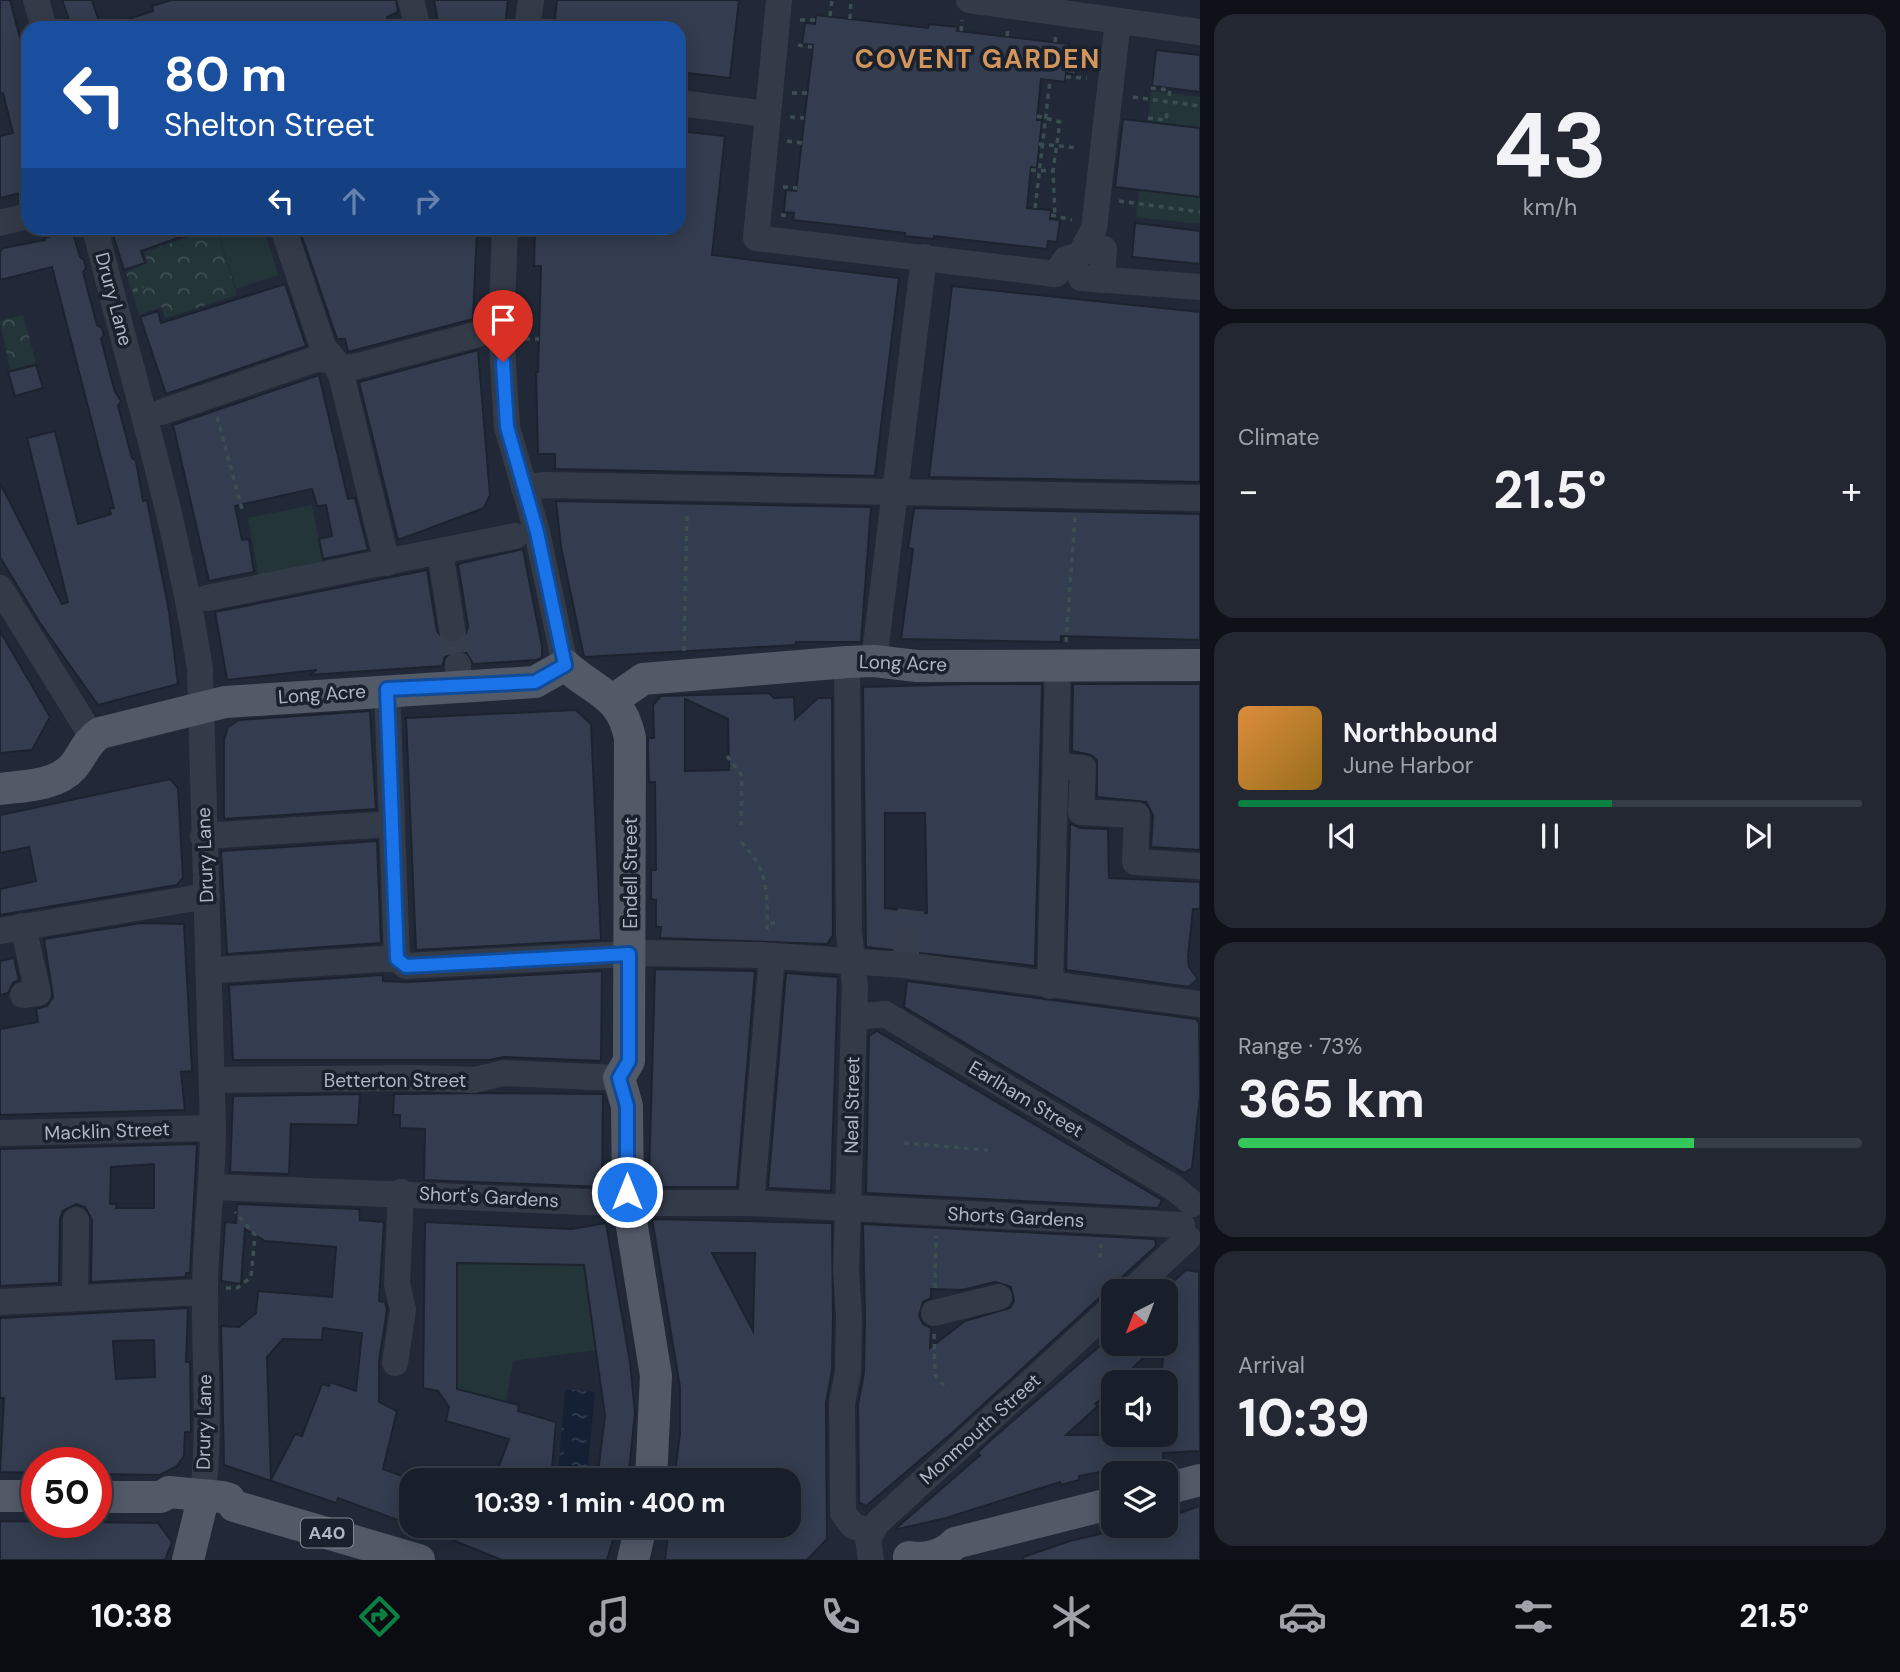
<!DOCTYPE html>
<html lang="en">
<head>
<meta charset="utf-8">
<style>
	body { margin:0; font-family:"DM Sans",sans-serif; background:#222732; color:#f1f3f6; height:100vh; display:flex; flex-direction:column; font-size:26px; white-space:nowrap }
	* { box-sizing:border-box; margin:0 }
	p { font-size:23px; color:#9fa2a8 }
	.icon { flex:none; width:38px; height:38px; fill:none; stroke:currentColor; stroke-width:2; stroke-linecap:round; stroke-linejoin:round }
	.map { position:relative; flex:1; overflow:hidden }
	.side { display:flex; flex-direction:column; gap:14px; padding:14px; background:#0e1117; width:700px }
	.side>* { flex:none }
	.hud { position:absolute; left:21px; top:21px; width:665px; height:214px; border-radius:21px; box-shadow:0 4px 18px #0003,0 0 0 2px #373d47; background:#1a4fa0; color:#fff; overflow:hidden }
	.needle { width:46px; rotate:222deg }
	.tools { position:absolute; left:1101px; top:1279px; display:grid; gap:14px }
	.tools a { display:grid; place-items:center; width:77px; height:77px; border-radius:14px; background:#191f2a; box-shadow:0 4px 18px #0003,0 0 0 2px #373d47; font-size:35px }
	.speed { position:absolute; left:21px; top:1447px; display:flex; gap:14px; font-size:35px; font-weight:700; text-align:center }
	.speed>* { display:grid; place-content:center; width:91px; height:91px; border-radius:50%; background:#191f2a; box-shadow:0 4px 18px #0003,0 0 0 2px #373d47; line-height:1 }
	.speed .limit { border:10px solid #d22; background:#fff; color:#111 }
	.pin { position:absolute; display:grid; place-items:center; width:60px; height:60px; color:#fff; margin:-72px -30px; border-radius:50% 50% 50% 0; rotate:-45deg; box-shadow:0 0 7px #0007 }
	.pin .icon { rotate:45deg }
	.me { position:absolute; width:77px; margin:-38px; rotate:0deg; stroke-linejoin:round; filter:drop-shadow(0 0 5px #0008) }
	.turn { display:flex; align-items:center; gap:24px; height:147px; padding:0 28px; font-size:32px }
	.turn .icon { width:91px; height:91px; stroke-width:2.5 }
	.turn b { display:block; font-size:49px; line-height:60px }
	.lanes { display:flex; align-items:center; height:66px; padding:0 28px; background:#0003; justify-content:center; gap:35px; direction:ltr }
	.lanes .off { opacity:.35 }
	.big { font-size:52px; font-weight:700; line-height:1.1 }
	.side .card { flex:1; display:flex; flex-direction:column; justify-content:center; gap:10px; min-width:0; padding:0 24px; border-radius:21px; background:#222732 }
	.side .dial { align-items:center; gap:0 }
	.dial b { font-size:91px; line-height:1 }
	.song { display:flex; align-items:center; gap:21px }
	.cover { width:84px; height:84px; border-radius:10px; background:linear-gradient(135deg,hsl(30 70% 55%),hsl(40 70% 35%)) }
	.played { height:7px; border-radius:4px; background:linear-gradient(90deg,#0b8043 60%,#373d47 60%) }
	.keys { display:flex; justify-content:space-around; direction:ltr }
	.heat { display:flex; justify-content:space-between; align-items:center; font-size:38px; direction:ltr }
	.charge { height:10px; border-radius:5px; background:linear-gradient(90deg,#34c759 73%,#373d47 0) }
	.trip { position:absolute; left:399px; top:1468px; width:402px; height:70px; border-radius:21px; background:#191f2a; box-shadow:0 4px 18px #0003,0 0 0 2px #373d47; font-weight:700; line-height:70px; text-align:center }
	.tab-bar { display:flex; height:112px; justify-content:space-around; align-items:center; background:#0a0c11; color:#9fa2a8 }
	.tab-bar .icon { width:49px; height:49px }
	.tab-bar .current { color:#0b8043 }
	.tab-bar b { font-size:32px; color:#f1f3f6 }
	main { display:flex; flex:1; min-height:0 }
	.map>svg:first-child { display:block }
</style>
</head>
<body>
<main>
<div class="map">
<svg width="1200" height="1560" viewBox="0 0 1200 1560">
	<defs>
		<pattern id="forest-crowns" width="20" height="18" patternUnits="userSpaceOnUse" patternTransform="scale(1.75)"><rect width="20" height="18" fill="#233539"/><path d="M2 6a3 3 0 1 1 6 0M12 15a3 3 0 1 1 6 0" fill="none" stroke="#405054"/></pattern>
		<pattern id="water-ripples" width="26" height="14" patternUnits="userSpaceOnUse" patternTransform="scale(1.75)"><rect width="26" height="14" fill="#152035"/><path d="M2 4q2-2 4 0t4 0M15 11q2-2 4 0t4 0" fill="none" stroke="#343e51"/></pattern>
	</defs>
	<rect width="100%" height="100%" fill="#212938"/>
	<g fill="url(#forest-crowns)">
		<polygon points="216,228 237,295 165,318 162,307 139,315 126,272 148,263 144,252"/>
		<polygon points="23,315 36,363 10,370 0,321"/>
	</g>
	<g fill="#233539">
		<polygon points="1151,91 1200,97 1200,128 1148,122"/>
		<polygon points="1139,190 1200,197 1200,224 1136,217"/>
		<polygon points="236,228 264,228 278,275 236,289 218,233"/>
		<polygon points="312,505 324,565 259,579 248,518"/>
		<polygon points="457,1263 584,1265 597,1350 513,1361 506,1402 457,1389"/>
	</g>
	<polygon fill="url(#water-ripples)" points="565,1389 595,1392 587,1476 558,1473"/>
	<g fill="#333d4f" stroke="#1c232f" stroke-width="2" fill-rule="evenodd">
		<polygon points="0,0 10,0 24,53 28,52 28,191 0,198 0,136 13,133 3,93 0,94"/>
		<polygon points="62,0 92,0 101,28 72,28"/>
		<polygon points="172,0 396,0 398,12 387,17 390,28 111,28 110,25 153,11 152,6"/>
		<polygon points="434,0 508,0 505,28 439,28"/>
		<polygon points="557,0 739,0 730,78 679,72 679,28 554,28"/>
		<polygon points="816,15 928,28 929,24 958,27 957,31 1069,44 1069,52 1078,53 1076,75 1066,73 1065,82 1041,79 1037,120 1042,120 1037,168 1031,167 1027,208 1051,210 1050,219 1060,220 1057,242 1048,241 1047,249 934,236 934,239 905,236 905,233 793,220 794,213 784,212 786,190 796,191 813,45 802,44 805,23 815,24"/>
		<polygon points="1156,50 1200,55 1200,92 1152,86"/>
		<polygon points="1123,119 1200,128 1200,197 1115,187"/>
		<polygon points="679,131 725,136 712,255 899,278 875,476 555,469 555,454 538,454 536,372 538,372 541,266 534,266 535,228 679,228"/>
		<polygon points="1135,223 1200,231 1200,264 1132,257"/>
		<polygon points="111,228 200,228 200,230 141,251 145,263 124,270"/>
		<polygon points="299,228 477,228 473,319 348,352 345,339 337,339"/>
		<polygon points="72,230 80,257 84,260 86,268 83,272 97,325 102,328 104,335 101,339 115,392 121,401 118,406 132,458 136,461 143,501 147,500 169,611 178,684 98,705 40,623 0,557 0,483 62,604 68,602 27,438 55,431 78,524 111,514 109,509 114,508 52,267 0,280 0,252 3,248 45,240 44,238"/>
		<polygon points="285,284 306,346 166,394 140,317 158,311 161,323"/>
		<polygon points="952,286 1200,312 1200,482 929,477"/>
		<polygon points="478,350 490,495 484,508 398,540 359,382"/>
		<polygon points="36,365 43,388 15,396 8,372"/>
		<polygon points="319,375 348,499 355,498 368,550 323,559 319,539 332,536 326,505 317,506 312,489 235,506 242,540 249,539 254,572 209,581 173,425"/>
		<polygon points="556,501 871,507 861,642 796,642 795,645 584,657 561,547"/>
		<polygon points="914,508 1200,514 1200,640 1061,636 1061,642 901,639 913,549 908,548"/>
		<polygon points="523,549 542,646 542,657 537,660 473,664 466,652 457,649 445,657 442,666 309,675 317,670 227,680 215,612 427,570 437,631 446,642 455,643 466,634 468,626 458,564"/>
		<polygon points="0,631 50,717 32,750 0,753"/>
		<path d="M968 684H1042L1035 966 866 947 863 687ZM885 813H925L927 913 885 908Z"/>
		<polygon points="1073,684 1200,684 1200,850 1151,847 1153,815 1146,802 1097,797 1097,760 1091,755 1072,751"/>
		<path d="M769 693 774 698 794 697 795 719 818 698H832L833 935 827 944 660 938 661 927H656V900L651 899V870H656L655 782H649L648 751V738H654L653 705 661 696ZM685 699 728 719 729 770 685 771Z"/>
		<polygon points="576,710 591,724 601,940 416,950 406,718"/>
		<polygon points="370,711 376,809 224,819 224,740 228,727 239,720"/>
		<polygon points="170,779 178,788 183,877 177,885 0,915 0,889 36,881 29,847 0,853 0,815"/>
		<polygon points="1070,823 1080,828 1108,829 1109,878 1200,882 1200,909 1193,909 1188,956 1189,967 1198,979 1189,987 1066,970"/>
		<polygon points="377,841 381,943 227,954 221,851"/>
		<polygon points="141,923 184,924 192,1071 181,1072 185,1110 0,1115 0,1029 38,1022 36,1009 47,1006 53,997 44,939"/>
		<polygon points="14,958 19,980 13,983 8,993 0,995 0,961"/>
		<polygon points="655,969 755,971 737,1187 661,1187 661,1179 649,1178"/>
		<polygon points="602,971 601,1061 504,1057 489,1060 233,1060 229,985 383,975 383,981 407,982"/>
		<polygon points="786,973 838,977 831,1191 768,1188"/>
		<polygon points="907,981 1196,1019 1199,1023 1200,1095 1192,1168 1184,1173 904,1007"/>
		<polygon points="877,1031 1162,1200 1158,1208 866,1193 869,1036"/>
		<polygon points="486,1093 603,1094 602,1187 424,1180 425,1129 400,1128 400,1115 393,1115 394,1094"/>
		<polygon points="360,1094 358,1125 291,1124 289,1174 230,1172 233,1096"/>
		<path d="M197 1144 190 1273H186V1277L91 1282 92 1220 85 1207 76 1204 63 1211 60 1219 59 1283 0 1286V1149ZM154 1164V1208H116L117 1204H110L111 1167Z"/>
		<path d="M237 1204 359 1209 360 1220 384 1222 379 1301 385 1302 387 1310 379 1361V1402L397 1411 383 1469 411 1479V1525L338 1498 336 1503 224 1465 221 1326 239 1327 256 1313 258 1291 332 1297 336 1247 265 1241 245 1229 241 1284 221 1281 225 1222 236 1223ZM323 1328 362 1333 356 1391 330 1382 329 1386 322 1384 302 1436 295 1434 271 1480 267 1357 283 1339 322 1340Z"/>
		<path d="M652 1219 832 1223 833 1316 832 1370 826 1403 827 1539 807 1560H665L669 1526H789V1480H674L680 1434V1387ZM712 1253H755L753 1331Z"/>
		<polygon points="425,1222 572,1229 606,1223 630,1362 635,1413 628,1480 597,1480 605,1416 584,1265 457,1263 457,1389 519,1405 518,1411 556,1422 551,1480 494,1480 509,1439 446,1421 449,1407 438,1391 423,1388"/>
		<path d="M863 1224 1155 1239 1156 1246 951 1434 866 1506 859 1502 858 1404 864 1373 865 1316ZM995 1282 1011 1287 1014 1301 1010 1308 965 1321 930 1348 931 1328 923 1324 919 1316 923 1302 931 1298V1289L962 1290Z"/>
		<polygon points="1186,1270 1199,1272 1200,1451 1163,1453 1163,1460 1156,1461 1079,1476 1079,1480 1061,1485 1060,1482 946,1518 894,1530 980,1455 977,1453 993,1438 1102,1344 1158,1344 1118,1382 1113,1382 1113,1387 1095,1404 1098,1406 1066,1435 1166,1435 1166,1375 1162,1375 1166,1288"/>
		<path d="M188 1308 186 1362H190L191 1432H185L184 1456 177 1466 160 1475 96 1474V1463H37V1473L0 1472 4 1398H0V1318ZM154 1340 155 1377 116 1379 113 1341Z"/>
		<polygon points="1200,1506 1200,1560 1023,1560 1023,1557 1070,1541 1134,1526 1166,1526 1166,1518"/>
		<polygon points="0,1521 158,1523 172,1542 165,1560 0,1560"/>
		<polygon points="418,1526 617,1526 607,1560 502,1560"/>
	</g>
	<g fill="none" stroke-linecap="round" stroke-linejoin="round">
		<g stroke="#363e4d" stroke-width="26" stroke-dasharray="26 13" stroke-linecap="butt">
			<polyline points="452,628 458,665"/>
			<polyline points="906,953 911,910"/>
		</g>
		<g stroke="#3b4e51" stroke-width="3.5" stroke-dasharray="5 5" stroke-linecap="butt">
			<polyline points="830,16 832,0"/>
			<polyline points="850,19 851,0"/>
			<polyline points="800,20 815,20"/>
			<polyline points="961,31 962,20"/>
			<polyline points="1007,36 1008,28"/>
			<polyline points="1055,42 1056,33"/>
			<polyline points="798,45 812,47"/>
			<polyline points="1069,48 1090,52"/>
			<polyline points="1066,77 1087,78"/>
			<polyline points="1151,88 1170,90 1169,96"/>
			<polyline points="792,93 807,93"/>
			<polyline points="1133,97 1200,106"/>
			<polyline points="1037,116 1060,122 1053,171 1055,215"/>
			<polyline points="790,117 804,118"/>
			<polyline points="1148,118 1166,120 1167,113"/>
			<polyline points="787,141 802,143"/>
			<polyline points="1039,144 1079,148"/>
			<polyline points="1031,170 1053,171"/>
			<polyline points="783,187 797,188"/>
			<polyline points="1119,201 1200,212"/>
			<polyline points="1035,208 1050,80"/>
			<polyline points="781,215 790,216"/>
			<polyline points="1051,215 1072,220"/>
			<polyline points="133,291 143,287"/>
			<polyline points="525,339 539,339"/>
			<polyline points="217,417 242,509"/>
			<polyline points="1066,642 1075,517"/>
			<polyline points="684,651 687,512"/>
			<polyline points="727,756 742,776 741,825"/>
			<path d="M741 842C770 872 767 893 767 932"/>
			<polyline points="770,923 779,923"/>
			<polyline points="904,1143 988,1150"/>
			<polyline points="1100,1258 1101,1244"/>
			<polyline points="226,1288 237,1288 251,1277 255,1235 235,1212"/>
			<polyline points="935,1288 936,1236"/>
			<polyline points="934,1334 935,1375 947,1390"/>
		</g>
		<g stroke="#343b48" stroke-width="26">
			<polyline points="36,0 44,28"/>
			<polyline points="411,0 418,28"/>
			<polyline points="779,0 756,238 1056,274 1066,259 1080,255 1094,228 1118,21"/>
			<polyline points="969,0 1200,32"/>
			<polyline points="527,28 531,0"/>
			<polyline points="679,103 767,114"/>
			<polyline points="0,223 28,216"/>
			<path d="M95 228C131 375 177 519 200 669L213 1128C213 1183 205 1238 205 1293 204 1363 212 1438 201 1507"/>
			<polyline points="283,228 323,347 334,360 342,378 387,563"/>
			<polyline points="505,228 501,331 507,427 537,532 565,665"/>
			<polyline points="1081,278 1200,287"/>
			<polyline points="1102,280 1104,249"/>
			<polyline points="162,412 316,359 334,360 342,368 354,367 486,332"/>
			<polyline points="524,487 546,485 1200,498"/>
			<polyline points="440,551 452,628"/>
			<polyline points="0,588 93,738"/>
			<polyline points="207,598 515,536"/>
			<polyline points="874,661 924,257"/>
			<polyline points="847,662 849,932 855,986 846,1271 849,1316 848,1372 842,1403 843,1513 853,1526 870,1531"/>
			<polyline points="458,665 458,669"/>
			<polyline points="387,689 397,959"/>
			<polyline points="1056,766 1083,768 1081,812 1137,815 1135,862 1200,866"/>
			<polyline points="203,836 391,824"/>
			<polyline points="23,926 38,993 23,995"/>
			<polyline points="0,931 207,896"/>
			<polyline points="217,970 382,959 397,959 406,966 645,953 760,955 905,965 1200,1004"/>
			<polyline points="1050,986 1058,663"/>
			<polyline points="854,1017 885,1014 1174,1188 1193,1204"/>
			<polyline points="212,1080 420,1078 475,1080 503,1073 619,1078"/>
			<polyline points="0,1133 213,1128"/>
			<polyline points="213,1187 610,1203 751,1203 1182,1225"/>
			<polyline points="751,1203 772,956"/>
			<polyline points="1130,1292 1188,1238"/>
			<polyline points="75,1297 76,1220"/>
			<polyline points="0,1302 201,1292"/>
			<polyline points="934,1313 999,1297"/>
			<polyline points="395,1363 403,1309 397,1284 401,1192"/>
			<polyline points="871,1560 868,1539 877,1523 1113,1307"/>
		</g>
		<g stroke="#525a68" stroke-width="32">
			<polyline points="613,700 643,679 847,662 874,661 917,666 1200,665"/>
			<path d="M0 789C23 786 56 786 73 767 83 755 86 742 100 733L225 702 535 682 565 665C594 692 621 693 630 738L629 1061 619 1078 627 1106 628 1202 656 1376 651 1480"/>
			<polyline points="1166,1489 1200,1480"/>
			<polyline points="0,1496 37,1496"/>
			<polyline points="96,1497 161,1497 169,1492 222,1497 229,1499 234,1506 419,1560"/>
			<path d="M909 1557C925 1560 945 1555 955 1543L1113 1503"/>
			<polyline points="188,1560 201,1507"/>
			<polyline points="633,1560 641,1526"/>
		</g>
	</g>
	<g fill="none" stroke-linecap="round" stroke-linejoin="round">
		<g stroke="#114b97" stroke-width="18">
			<polyline id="route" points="503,362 507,427 537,532 565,665 535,682 387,689 397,959 406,966 629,954 629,1061 619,1078 627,1106 627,1192"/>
		</g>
		<use href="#route" stroke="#1a73e8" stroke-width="12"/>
	</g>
	<g text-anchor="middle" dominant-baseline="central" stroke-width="7" stroke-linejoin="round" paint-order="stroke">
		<rect fill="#1a212d" stroke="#828997" stroke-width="2" x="301" y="1518.5" width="52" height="29" rx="5"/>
		<g font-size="18" font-weight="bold" fill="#afb6c5">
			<text x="327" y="1533">A40</text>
		</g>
		<g font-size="19" fill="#afb6c5" stroke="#1a212d">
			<text transform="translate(114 299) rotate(75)">Drury Lane</text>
			<text transform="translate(903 663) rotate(2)">Long Acre</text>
			<text transform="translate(322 694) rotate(-4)">Long Acre</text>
			<text transform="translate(205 855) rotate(-92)">Drury Lane</text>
			<text transform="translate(630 873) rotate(-90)">Endell Street</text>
			<text x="395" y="1080">Betterton Street</text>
			<text transform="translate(1026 1099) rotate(31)">Earlham Street</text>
			<text transform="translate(852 1105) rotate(-89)">Neal Street</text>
			<text transform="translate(107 1131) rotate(-2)">Macklin Street</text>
			<text transform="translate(489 1197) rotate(3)">Short's Gardens</text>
			<text transform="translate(1016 1217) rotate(3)">Shorts Gardens</text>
			<text transform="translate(204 1422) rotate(-89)">Drury Lane</text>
			<text transform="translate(980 1429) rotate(-42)">Monmouth Street</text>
		</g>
		<g font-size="26" font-weight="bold" letter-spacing="2" fill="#d2965d" stroke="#1a212d">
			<text x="978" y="59">COVENT GARDEN</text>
		</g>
	</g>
</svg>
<div class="tools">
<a><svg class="needle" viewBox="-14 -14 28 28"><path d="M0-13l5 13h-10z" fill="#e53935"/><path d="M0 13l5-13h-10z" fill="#9fa2a8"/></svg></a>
<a><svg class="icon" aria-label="sound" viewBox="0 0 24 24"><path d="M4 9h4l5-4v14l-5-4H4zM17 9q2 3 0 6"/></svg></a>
<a><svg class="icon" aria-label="layers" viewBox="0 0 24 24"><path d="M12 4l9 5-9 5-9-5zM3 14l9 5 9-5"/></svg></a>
</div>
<div class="speed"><div class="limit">50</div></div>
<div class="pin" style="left:503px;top:362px;background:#d93025"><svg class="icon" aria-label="arrive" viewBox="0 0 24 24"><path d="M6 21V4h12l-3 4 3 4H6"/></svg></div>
<svg class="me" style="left:627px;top:1192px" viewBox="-20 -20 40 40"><circle r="17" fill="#1a73e8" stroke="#fff" stroke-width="3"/><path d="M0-11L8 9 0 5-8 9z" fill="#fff"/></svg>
<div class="trip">10:39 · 1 min · 400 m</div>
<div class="hud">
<div class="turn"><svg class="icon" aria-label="left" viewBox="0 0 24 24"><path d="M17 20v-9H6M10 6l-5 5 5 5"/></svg><div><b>80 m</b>Shelton Street</div></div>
<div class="lanes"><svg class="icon" aria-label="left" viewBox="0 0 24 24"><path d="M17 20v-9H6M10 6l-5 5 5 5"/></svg><svg class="icon off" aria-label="ahead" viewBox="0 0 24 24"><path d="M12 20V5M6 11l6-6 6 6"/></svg><svg class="icon off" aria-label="right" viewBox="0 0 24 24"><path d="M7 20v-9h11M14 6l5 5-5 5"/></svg></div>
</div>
</div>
<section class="side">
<div class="card dial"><b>43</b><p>km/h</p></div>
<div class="card"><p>Climate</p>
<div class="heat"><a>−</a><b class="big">21.5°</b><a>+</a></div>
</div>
<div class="card">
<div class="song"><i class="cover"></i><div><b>Northbound</b><p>June Harbor</p></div></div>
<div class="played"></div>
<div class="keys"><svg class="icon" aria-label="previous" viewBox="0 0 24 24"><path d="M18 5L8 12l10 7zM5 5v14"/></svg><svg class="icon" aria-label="pause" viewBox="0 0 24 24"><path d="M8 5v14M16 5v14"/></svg><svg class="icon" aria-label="next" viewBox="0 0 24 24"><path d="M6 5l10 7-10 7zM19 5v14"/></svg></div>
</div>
<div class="card"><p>Range · 73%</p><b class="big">365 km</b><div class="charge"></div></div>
<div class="card"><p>Arrival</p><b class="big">10:39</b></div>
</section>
</main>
<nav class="tab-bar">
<b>10:38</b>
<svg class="icon current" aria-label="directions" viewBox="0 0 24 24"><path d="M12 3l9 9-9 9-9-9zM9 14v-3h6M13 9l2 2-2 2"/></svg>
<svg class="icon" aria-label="music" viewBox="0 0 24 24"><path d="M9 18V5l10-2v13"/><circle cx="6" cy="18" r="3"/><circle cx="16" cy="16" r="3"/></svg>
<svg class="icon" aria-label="phone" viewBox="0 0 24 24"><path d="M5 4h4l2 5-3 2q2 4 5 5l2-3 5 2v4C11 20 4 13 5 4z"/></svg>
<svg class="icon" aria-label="climate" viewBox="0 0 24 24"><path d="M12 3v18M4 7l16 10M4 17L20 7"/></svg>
<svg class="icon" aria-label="car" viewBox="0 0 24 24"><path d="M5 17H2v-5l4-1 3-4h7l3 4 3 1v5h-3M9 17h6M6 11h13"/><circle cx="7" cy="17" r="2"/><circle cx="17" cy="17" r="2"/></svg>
<svg class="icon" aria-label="filters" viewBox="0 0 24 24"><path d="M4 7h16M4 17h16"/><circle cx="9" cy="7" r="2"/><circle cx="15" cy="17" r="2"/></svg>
<b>21.5°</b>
</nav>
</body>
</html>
